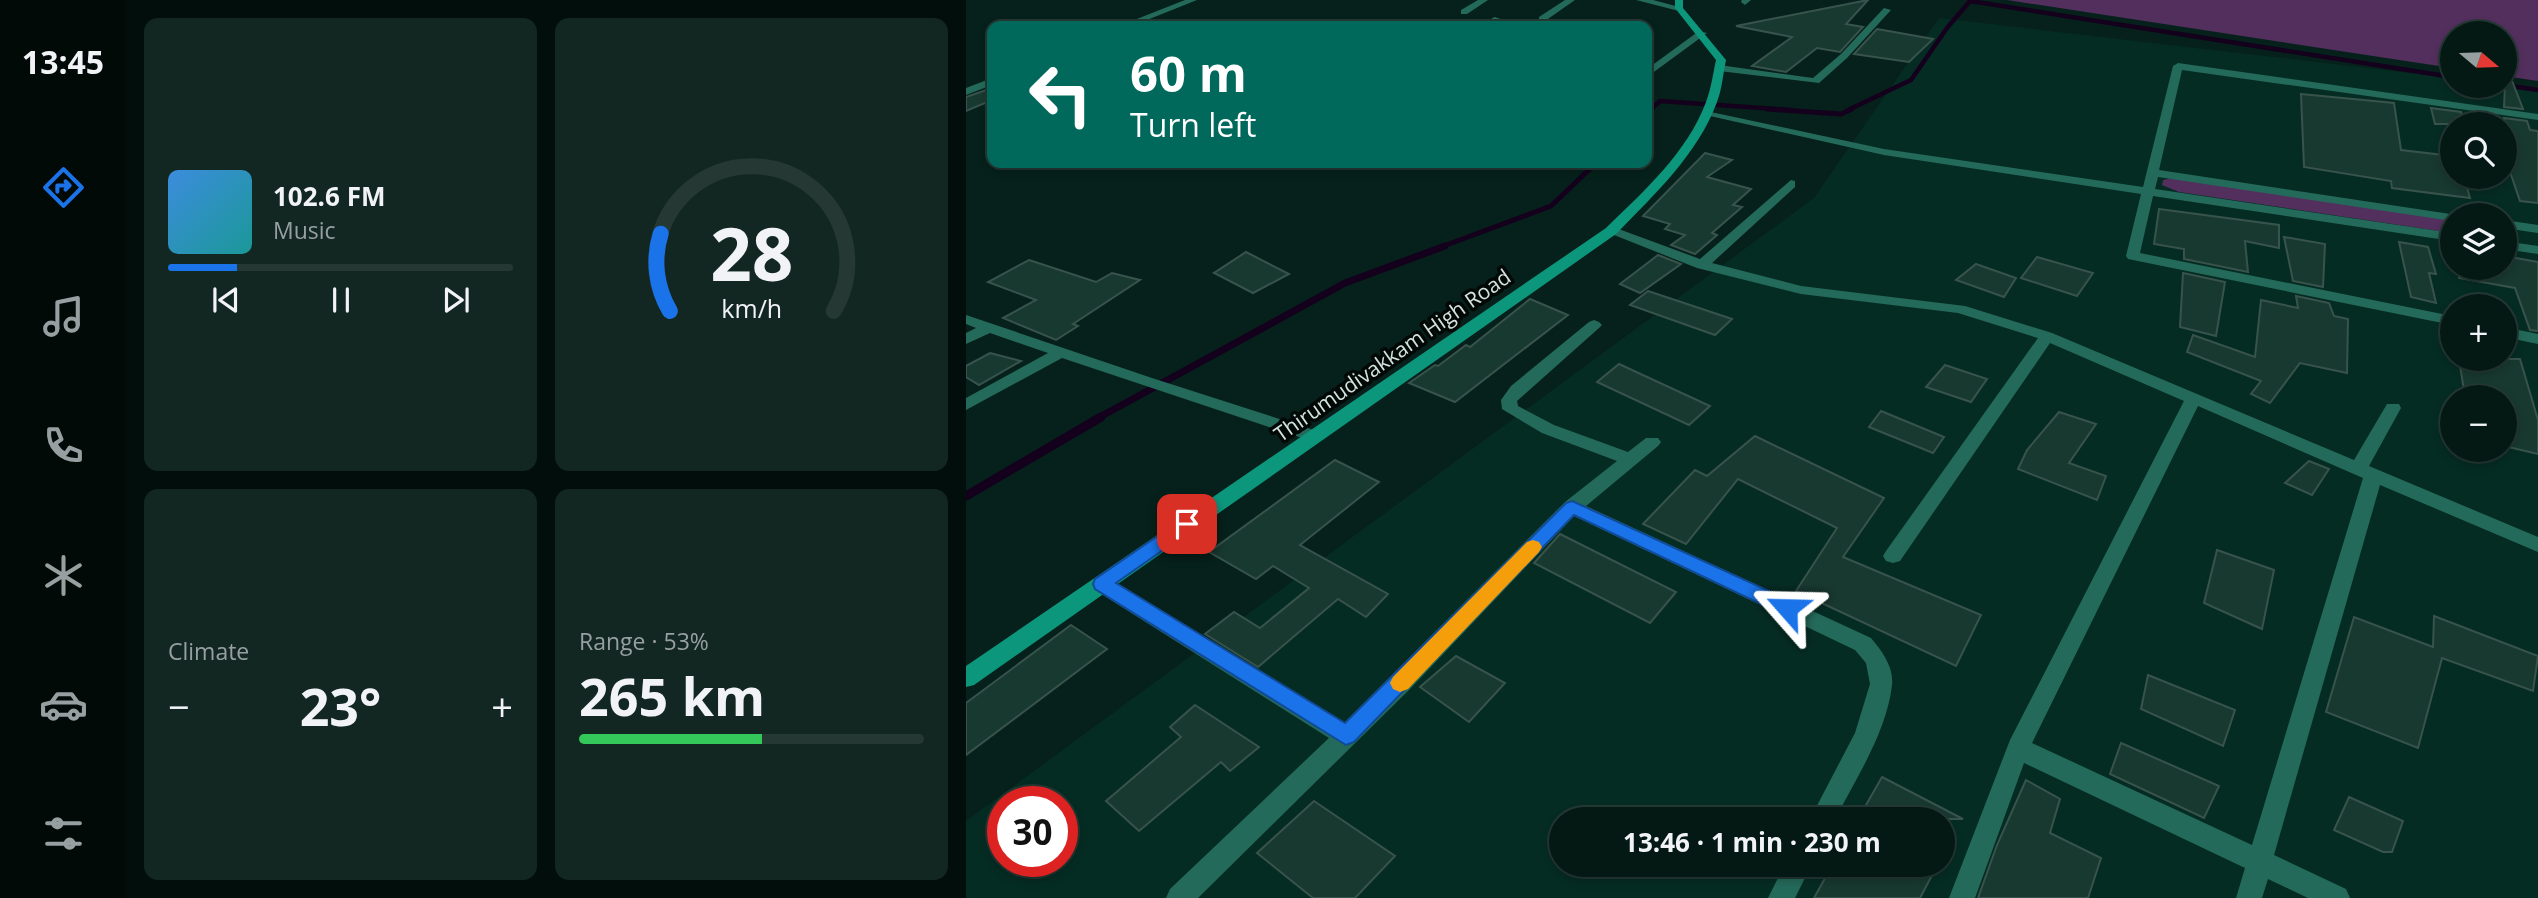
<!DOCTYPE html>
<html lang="en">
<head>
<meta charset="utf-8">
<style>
	body { margin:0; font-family:"Open Sans",sans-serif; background:#122622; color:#f1f3f6; height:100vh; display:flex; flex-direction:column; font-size:26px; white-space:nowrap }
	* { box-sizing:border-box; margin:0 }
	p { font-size:23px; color:#97a0a0 }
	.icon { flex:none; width:38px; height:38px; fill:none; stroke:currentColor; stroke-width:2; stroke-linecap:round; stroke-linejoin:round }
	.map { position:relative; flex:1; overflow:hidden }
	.details { display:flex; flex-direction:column; gap:18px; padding:18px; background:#020e0b; width:840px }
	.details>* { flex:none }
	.guide { position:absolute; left:21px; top:21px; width:665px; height:147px; border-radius:14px; box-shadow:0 4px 10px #0003,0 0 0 2px #253834; background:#00695c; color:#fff; overflow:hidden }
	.needle { width:46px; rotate:109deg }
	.buttons { position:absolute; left:1474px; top:21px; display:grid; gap:14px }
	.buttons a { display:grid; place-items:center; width:77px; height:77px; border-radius:50%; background:#041914; box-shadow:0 4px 10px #0003,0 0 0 2px #253834; font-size:35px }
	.speed { position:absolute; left:21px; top:786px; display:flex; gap:14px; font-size:35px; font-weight:700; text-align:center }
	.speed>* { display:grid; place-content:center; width:91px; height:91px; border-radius:50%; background:#041914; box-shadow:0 4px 10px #0003,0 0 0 2px #253834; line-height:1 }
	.speed .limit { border:10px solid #d22; background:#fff; color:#111 }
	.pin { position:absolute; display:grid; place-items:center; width:60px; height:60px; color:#fff; margin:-30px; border-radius:14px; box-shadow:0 4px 10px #0006 }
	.me { position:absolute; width:77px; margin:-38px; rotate:295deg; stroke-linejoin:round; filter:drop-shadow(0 0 5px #0008) }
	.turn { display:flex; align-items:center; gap:24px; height:147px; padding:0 28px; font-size:32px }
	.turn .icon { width:91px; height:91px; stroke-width:2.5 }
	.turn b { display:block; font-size:49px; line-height:60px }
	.big { font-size:52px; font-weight:700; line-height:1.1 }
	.details .card { flex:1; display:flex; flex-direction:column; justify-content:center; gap:10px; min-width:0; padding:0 24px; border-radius:14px; background:#122622 }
	.details .dial { align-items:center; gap:0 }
	.dial svg { height:182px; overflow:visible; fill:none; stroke:#253834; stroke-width:7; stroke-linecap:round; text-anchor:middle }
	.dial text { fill:#f1f3f6; stroke:none }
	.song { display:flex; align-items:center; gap:21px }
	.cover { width:84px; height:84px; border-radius:10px; background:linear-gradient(135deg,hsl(210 70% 55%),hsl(180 70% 35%)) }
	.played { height:7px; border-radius:4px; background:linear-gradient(90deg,#1a73e8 20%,#253834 20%) }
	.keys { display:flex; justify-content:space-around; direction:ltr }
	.heat { display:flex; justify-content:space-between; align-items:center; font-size:38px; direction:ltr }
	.charge { height:10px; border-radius:5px; background:linear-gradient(90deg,#34c759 53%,#253834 0) }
	.details .tiles { flex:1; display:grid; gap:18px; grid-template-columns:repeat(2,1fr) }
	.trip { position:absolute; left:583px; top:807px; width:406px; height:70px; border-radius:35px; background:#041914; box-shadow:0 4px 10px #0003,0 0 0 2px #253834; font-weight:700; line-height:70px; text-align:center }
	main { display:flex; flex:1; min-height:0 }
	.tab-bar { display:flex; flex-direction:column; width:126px; justify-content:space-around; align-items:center; background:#020a08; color:#97a0a0 }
	.tab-bar .icon { width:49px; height:49px }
	.tab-bar .selected { color:#1a73e8 }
	.tab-bar b { font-size:32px; color:#f1f3f6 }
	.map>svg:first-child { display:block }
</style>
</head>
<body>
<main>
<nav class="tab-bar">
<b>13:45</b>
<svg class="icon selected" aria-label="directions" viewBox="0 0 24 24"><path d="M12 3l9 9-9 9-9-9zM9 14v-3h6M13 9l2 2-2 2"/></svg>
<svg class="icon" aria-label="music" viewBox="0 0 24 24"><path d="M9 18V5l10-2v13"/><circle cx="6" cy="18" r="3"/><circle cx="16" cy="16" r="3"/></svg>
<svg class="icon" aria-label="phone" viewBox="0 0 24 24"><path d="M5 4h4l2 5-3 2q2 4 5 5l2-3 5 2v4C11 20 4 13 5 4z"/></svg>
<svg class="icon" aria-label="climate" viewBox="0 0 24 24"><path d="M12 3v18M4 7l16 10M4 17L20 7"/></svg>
<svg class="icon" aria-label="car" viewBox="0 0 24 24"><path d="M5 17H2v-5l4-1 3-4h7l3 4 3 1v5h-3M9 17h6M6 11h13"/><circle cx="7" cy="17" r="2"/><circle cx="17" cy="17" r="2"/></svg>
<svg class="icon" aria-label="filters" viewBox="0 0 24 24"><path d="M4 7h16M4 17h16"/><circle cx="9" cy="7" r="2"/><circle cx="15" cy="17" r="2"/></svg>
</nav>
<section class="details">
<div class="tiles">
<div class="card">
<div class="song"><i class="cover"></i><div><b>102.6 FM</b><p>Music</p></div></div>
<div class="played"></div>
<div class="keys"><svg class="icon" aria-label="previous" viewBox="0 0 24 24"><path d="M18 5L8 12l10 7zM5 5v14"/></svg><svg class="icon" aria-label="pause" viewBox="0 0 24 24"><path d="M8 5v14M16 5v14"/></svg><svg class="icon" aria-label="next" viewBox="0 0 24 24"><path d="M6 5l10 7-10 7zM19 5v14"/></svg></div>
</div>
<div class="card dial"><svg viewBox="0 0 100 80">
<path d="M14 69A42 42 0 1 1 86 69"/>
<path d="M14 69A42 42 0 0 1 10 35" stroke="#1a73e8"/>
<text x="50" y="56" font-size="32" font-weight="700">28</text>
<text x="50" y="72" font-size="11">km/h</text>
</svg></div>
<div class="card"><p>Climate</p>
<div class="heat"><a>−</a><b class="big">23°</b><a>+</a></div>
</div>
<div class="card"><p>Range · 53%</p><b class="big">265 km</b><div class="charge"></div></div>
</div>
</section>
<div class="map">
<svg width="1572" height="898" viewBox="0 0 1572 898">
	<rect width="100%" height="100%" fill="#06211b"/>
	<path fill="#052c23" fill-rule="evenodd" d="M973 18 1486 78V86L1538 85 1572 89V898H0V821L848 198ZM1486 124H1538V177H1486ZM1486 215H1538V268H1486ZM1486 306H1538V359H1486ZM1486 397H1538V450H1486ZM37 802H96V861H37ZM595 819H976V864H595Z"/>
	<g fill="#522f5d">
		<polygon points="1041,0 1572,0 1572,81 1538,76 1538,33 1486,33 1486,68"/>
		<polygon points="1206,178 1486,219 1486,233 1213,192 1196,185 1197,180"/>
	</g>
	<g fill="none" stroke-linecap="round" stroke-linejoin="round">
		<g stroke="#14001d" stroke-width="4.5">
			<polyline points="1538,85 1572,90"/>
			<polyline points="684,110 694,101 825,110"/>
			<polyline points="882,110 945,80 981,28 1004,1 1486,77"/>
		</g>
		<g stroke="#14001d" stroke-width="5">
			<polyline points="801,109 875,114 886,109"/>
			<polyline points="681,113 686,109"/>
			<polyline points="475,247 585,206 630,163"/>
		</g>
		<polyline stroke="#14001d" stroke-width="7" points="132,418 379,283 479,246"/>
		<polyline stroke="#14001d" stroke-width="9" points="0,496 135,417"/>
	</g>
	<g fill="#183930" stroke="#38534b" stroke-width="2">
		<polygon points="902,0 880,24 897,27 874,52 851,48 820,72 786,66 826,37 770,26"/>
		<polygon points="911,29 967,39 943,62 888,54"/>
		<polygon points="1540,65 1557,109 1538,107"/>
		<polygon points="26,88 26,100 0,111 0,97"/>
		<polygon points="1335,94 1428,103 1435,150 1486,156 1486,177 1498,177 1504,198 1426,188 1425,181 1338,167"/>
		<polygon points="1465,108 1495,112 1499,124 1469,124"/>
		<polygon points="1538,118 1561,121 1564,130 1572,131 1572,203 1554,201 1538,154"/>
		<polygon points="739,153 766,160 741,177 785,189 767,205 776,207 746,233 751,235 729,254 705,245 719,235 699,229 704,224 677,216"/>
		<polygon points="1193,209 1313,225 1313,248 1279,241 1282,272 1218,259 1218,249 1188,244"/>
		<polygon points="1318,237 1359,244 1357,287 1327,281"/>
		<polygon points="1433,242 1462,247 1470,274 1463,273 1470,303 1445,297"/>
		<polygon points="280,252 323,274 287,293 248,273"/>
		<polygon points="692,255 715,264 674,293 654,284"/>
		<polygon points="1539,256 1572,262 1572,331 1564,330 1549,288 1493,278 1494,268 1542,268"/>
		<polygon points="1071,257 1127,273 1111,296 1055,278"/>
		<polygon points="63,260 130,282 146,273 174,280 107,324 112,326 90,340 37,318 70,300 22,282"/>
		<polygon points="1010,264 1050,278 1038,297 990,280"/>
		<polygon points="1217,273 1259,282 1250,336 1214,327"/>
		<polygon points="682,291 766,319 749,335 664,305"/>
		<polygon points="1330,296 1363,303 1368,316 1382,319 1381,373 1334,363 1304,403 1285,394 1295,381 1221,352 1227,335 1289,357 1295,300 1332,308"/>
		<polygon points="564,299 602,315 489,402 443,383 469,365 472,366 500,345 504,347"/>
		<polygon points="24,353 55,361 13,385 0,377 0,366"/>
		<polygon points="1493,359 1554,359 1572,420 1572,454 1538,446 1538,397 1499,397"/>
		<polygon points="653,364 744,406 723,425 631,382"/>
		<polygon points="979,365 1021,379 1005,402 960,387"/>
		<polygon points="915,411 978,437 967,453 903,427"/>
		<polygon points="1093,412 1130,424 1103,463 1140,476 1131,500 1052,469 1061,450"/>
		<polygon points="789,436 918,498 877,557 1015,615 990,666 830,591 871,528 772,479 720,544 677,524 729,470 741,476"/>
		<polygon points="369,460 413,482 334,545 422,594 400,617 372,599 292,667 239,634 268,612 294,628 343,588 307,566 290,579 243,552"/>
		<polygon points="1343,461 1363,469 1346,495 1319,483"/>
		<polygon points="594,534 710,592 684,623 568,563"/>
		<polygon points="1251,550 1308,570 1296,629 1238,603"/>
		<polygon points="1468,616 1572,656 1567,691 1476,658 1452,748 1360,712 1388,617 1467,647"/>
		<polygon points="105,625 141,649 0,755 0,703"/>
		<polygon points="490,656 539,683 503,722 454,687"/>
		<polygon points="1182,675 1269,710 1257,746 1175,709"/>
		<polygon points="229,705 293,747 264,771 255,762 173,831 140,801 215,737 204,727"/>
		<polygon points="1155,743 1253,786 1238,818 1144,774"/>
		<polygon points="916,777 997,819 892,819"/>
		<polygon points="1060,780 1094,799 1084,833 1135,858 1122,898 1012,898 1031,845"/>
		<polygon points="1383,797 1437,821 1426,852 1417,852 1368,830"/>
		<polygon points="348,801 429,856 389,898 347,898 291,853"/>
		<polygon points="867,864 972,864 954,898 848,898"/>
	</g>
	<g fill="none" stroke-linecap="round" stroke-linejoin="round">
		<g fill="#246a5a" fill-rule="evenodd">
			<polygon points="219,0 231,0 166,26 153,26"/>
			<polygon points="512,0 522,0 501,14 495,14 495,10"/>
			<polygon points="599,0 609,0 579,21 573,21 573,17"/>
			<polygon points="670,0 687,0 717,8 713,11"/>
			<polygon points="776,0 785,0 779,5 775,2"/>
			<polygon points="918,8 925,10 881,58 853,83 753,71 748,68 753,65 847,78 875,54"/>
			<polygon points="529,17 548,24 550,26 537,26 526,22 526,18"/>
			<polygon points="733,31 741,33 681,77 681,69"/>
			<polygon points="1212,63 1572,114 1572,120 1216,70 1193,170 1491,215 1486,215 1486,221 1192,177 1189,189 1486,233 1486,241 1187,196 1174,253 1486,316 1486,325 1162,259 1160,256 1175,194 918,155 735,114 740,111 918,149 1177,187 1207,66"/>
			<polygon points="26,78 26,85 0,95 0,88"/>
			<path d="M825 180 829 181V187L746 263 835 286 999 306 1086 333 1388 460 1421 404H1433L1435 408 1403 466 1572 537V552L1414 485 1308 855 1380 889 1384 898H1342L1302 879 1296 898H1270L1279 868 1058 763 1009 898H983L1044 740 1218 401 1084 343 934 561 927 563 920 561 917 556 920 551 1072 338 992 313 835 294 731 268 638 231 645 227 650 228 734 259ZM1232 406 1397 478 1286 845 1066 743Z"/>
			<polygon points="1538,220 1572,225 1572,233 1538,228"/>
			<polygon points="1538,241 1572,246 1572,254 1538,249"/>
			<polygon points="0,315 186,378 354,432 357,436 348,442 96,358 0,410 0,398 82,353 24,333 0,344 0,333 10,328 0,324"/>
			<path d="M628 320 633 322 636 325 633 328 551 401 552 406 588 425 662 452 680 438H692L695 442 692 446 620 506 905 638C916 651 928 667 926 685 921 731 890 779 869 819H844L889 733 904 684 900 663 889 650 608 516 444 689 232 898H200L204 889 363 738 129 590 126 584 129 578 136 576 143 578 378 723 599 502 651 461 576 433 536 409 535 400 545 386 623 322Z"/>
			<polygon points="1538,327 1572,334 1572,344 1538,337"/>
			<polygon points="819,864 846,864 829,898 802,898"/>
		</g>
		<path fill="#0c977d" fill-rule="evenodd" d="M709 0H717V8L760 60C757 74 756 89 751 102 732 154 688 195 650 234L8 685 0 687V666L640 228C678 191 721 153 740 102 745 89 747 74 750 60L709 8Z"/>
	</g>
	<polygon fill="#1a73e8" stroke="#114b97" stroke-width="2" points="606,501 827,602 830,608 827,613 821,615 814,613 608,515 388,742 380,745 129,589 127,584 129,579 215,520 227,520 229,524 227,529 150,583 379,723 600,503"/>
	<polygon fill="#f59e0b" points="567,540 573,542 576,547 573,552 442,689 434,692 427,689 424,683 427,677 561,542"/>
	<g text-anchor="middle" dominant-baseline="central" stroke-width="7" stroke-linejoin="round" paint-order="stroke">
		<g font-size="21" fill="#d4e3de" stroke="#020806">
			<text transform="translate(426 355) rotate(-35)">Thirumudivakkam High Road</text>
		</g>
	</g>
</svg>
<div class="buttons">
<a><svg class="needle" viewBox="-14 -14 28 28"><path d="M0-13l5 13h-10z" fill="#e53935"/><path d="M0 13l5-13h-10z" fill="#97a0a0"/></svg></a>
<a><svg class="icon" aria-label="search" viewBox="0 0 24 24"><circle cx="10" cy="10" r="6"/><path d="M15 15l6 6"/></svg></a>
<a><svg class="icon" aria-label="layers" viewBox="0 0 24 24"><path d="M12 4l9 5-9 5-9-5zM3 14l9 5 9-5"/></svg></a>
<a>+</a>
<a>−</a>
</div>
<div class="speed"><div class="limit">30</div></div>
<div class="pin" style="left:221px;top:524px;background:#d93025"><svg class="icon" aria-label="arrive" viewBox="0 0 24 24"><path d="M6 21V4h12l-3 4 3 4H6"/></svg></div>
<svg class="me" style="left:821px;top:608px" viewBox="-20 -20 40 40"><path d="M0-17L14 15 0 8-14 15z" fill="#1a73e8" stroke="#fff" stroke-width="4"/></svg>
<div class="trip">13:46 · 1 min · 230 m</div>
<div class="guide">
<div class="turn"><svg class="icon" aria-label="left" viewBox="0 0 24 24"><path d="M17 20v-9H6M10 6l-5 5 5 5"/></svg><div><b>60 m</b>Turn left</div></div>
</div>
</div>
</main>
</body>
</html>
